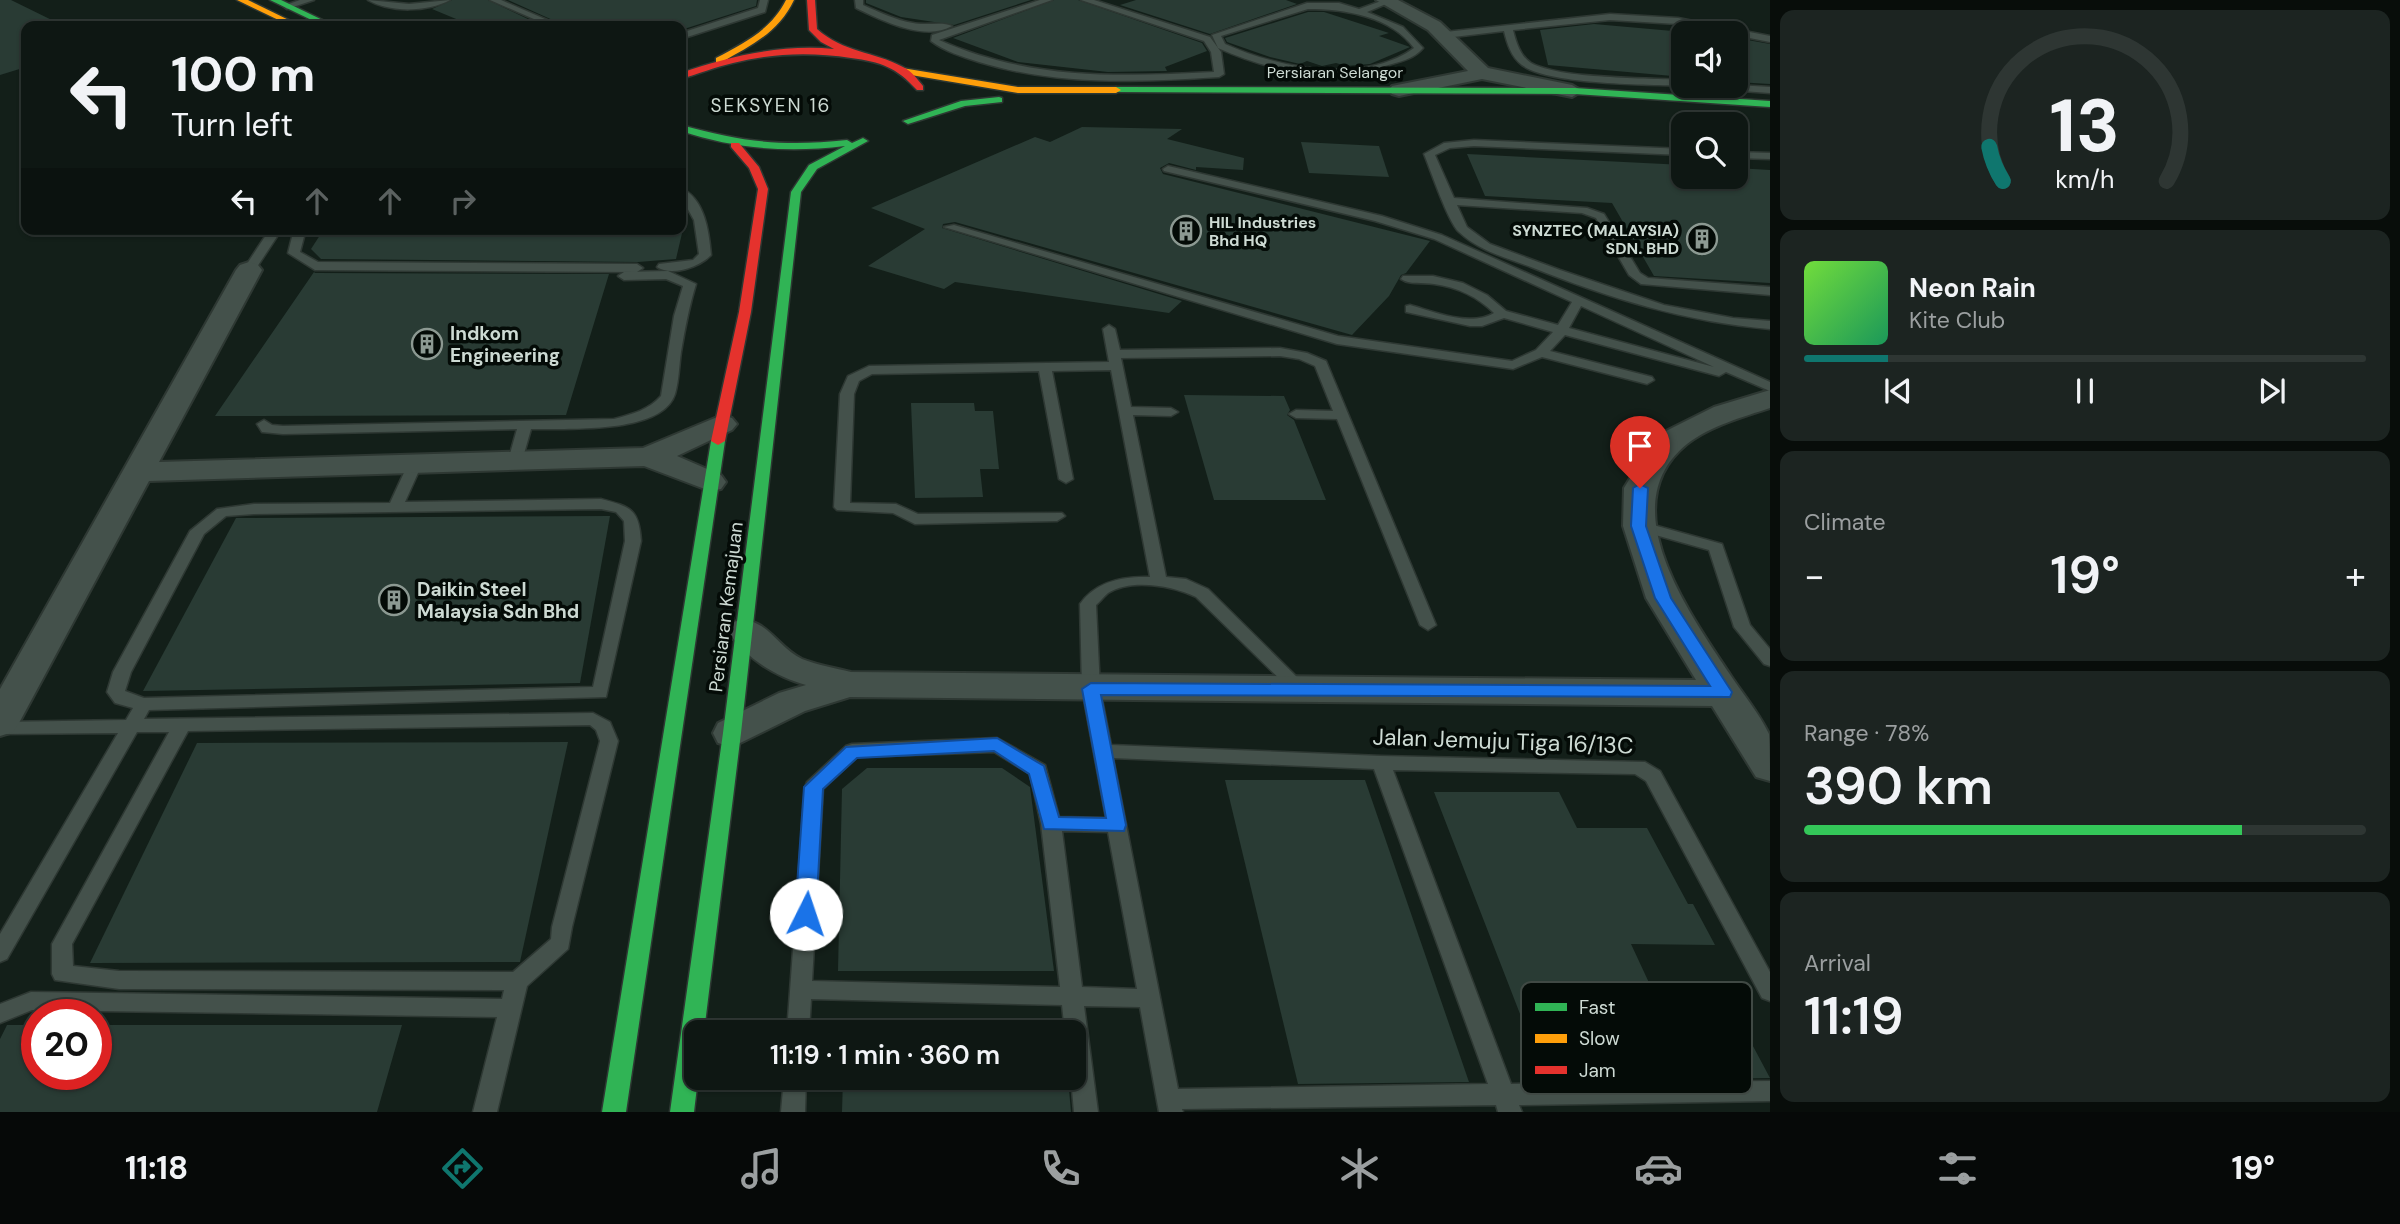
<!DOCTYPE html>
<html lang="en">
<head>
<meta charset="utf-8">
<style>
	body { margin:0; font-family:"DM Sans",sans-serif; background:#1c2421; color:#f1f3f6; height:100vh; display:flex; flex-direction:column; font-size:26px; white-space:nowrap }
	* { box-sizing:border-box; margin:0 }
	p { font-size:23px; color:#9b9fa0 }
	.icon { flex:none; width:38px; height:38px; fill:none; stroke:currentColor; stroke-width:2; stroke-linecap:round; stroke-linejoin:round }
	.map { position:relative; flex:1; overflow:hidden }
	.sheet { display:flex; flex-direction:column; gap:10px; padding:10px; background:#080d0a; width:630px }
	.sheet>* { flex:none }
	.hud { position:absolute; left:21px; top:21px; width:665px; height:214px; border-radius:14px; box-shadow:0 2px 5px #0004,0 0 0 2px #2e3633; background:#0e1713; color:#f1f3f6; overflow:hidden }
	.controls { position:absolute; left:1671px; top:21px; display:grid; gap:14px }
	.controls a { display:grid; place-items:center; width:77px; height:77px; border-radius:14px; background:#0e1713; box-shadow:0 2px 5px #0004,0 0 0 2px #2e3633; font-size:35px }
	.speed { position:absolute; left:21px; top:999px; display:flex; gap:14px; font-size:35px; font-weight:700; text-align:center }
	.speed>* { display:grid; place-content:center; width:91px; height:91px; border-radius:50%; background:#0e1713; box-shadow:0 2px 5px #0004,0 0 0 2px #2e3633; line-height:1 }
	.speed .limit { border:10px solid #d22; background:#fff; color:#111 }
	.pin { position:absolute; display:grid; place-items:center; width:60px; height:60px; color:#fff; margin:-72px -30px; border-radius:50% 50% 50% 0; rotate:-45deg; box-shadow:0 0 7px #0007 }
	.pin .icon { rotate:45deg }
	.me { position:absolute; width:77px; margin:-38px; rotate:4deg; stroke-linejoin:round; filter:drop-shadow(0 0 5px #0008) }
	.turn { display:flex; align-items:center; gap:24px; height:147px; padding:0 35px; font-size:32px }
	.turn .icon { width:91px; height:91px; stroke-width:2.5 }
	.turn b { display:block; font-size:49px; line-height:60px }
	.lanes { display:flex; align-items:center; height:66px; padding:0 35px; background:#0003; justify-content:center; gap:35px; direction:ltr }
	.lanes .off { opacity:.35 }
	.big { font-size:52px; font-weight:600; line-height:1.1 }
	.sheet .card { flex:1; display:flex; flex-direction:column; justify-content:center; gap:10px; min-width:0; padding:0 24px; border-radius:14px; background:#1c2421 }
	.sheet .dial { align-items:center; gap:0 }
	.dial svg { height:182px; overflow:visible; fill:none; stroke:#2e3633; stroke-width:7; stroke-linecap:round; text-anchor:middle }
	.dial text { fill:#f1f3f6; stroke:none }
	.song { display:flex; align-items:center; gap:21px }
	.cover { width:84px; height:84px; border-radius:10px; background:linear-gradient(135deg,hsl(100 70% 55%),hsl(150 70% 35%)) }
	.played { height:7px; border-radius:4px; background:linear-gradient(90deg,#0f766e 15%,#2e3633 15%) }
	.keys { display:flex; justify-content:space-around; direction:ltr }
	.heat { display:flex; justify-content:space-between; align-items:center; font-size:38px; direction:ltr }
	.charge { height:10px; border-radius:5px; background:linear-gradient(90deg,#34c759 78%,#2e3633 0) }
	.trip { position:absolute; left:684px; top:1020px; width:402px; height:70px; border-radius:14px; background:#0e1713; box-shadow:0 2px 5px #0004,0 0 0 2px #2e3633; font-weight:600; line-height:70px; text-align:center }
	.menu { display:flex; height:112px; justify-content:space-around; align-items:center; background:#060908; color:#9b9fa0 }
	.menu .icon { width:49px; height:49px }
	.menu .current { color:#0f766e }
	.menu b { font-size:32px; color:#f1f3f6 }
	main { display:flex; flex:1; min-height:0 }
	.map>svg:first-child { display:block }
</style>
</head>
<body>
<main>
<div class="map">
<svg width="1770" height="1112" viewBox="0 0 1770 1112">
	<rect width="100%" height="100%" fill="#131f19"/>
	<g fill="#293b34">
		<polygon points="0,0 11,0 64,26 26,26 26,67 0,75"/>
		<polygon points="452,0 488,0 532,21 513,26 473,26 432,9"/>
		<polygon points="508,0 757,0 756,6 681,30 681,26 566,26"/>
		<polygon points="866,0 1031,0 954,25 901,17 866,3"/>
		<polygon points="1054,0 1078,0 1202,43 1207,51 1165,67 1167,71 1108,72 1018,62 953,38"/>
		<polygon points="1136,0 1286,0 1297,4 1210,34 1120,5"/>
		<polygon points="1308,12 1324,12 1389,33 1379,36 1410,47 1370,64 1346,66 1336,63 1322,66 1307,61 1300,64 1270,57 1227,42 1225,38"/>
		<polygon points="1594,24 1684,32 1684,77 1548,65 1540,30"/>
		<polygon points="1736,38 1770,44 1770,84 1736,82"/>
		<polygon points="1082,127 1182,129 1167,139 1244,158 1243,170 1196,167 1196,170 1169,163 1160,168 1163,174 1430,241 1406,273 1401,275 1389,296 1352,335 955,222 943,224 942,228 1182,301 1169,313 955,282 944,289 868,266 925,229 871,208 1035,137 1050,142"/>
		<polygon points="1301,142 1379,146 1389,177 1309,173"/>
		<polygon points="1467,154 1684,165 1684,177 1736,177 1736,168 1770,170 1770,283 1654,276 1612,203 1485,196"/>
		<polygon points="324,229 683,229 676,259 638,262 321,259 311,249"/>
		<polygon points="314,272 315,273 609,274 566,415 215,416"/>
		<polygon points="1184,395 1284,396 1290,410 1287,415 1294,420 1326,500 1214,500"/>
		<polygon points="911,403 974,403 975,411 993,411 999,469 980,469 983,497 915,498"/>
		<polygon points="610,516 580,683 143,691 236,518"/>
		<polygon points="568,742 520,962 90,963 197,743"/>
		<polygon points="867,768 1002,768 1030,787 1054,971 838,971 842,789"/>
		<polygon points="1225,780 1365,780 1469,1082 1298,1084"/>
		<polygon points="1434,792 1559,792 1577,828 1647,828 1688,904 1693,904 1715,945 1631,944 1651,987 1673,988 1696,1033 1746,1033 1770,1078 1546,1081"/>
		<polygon points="7,1025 37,1025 37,1074 96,1074 96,1025 402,1025 377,1112 0,1112 0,1039"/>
		<polygon points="843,1078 1068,1078 1071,1112 842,1112"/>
	</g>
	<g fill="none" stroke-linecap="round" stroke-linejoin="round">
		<g stroke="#2e3833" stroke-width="3">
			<g id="lane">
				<polygon points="300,0 314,0 287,9 283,6"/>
				<path d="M368 0 409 4 450 0C428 12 390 13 368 0Z"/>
				<polygon points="490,0 501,0 561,26 550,26"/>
				<polygon points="760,0 768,0 765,12 681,39 681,33 758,8"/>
				<path d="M855 0H863V5C879 12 895 20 913 23 925 26 943 21 952 26 925 42 881 20 856 8Z"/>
				<path d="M1040 0H1052L939 40C1030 80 1117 77 1214 72L1211 52 1204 41 1081 0H1094L1210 37 1221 52 1224 74 1219 77C1139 82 1058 86 979 62 963 57 944 51 931 41L932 35Z"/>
				<path d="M1384 0 1393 1 1367 12 1403 27 1423 48C1414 59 1399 62 1385 66 1327 83 1272 72 1218 48L1212 35 1307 3H1339L1359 9ZM1308 9C1344 9 1391 16 1414 48 1363 85 1278 68 1225 44L1221 36Z"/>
				<path d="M1610 14 1678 18 1770 36V42L1678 24 1610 20 1513 30C1516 42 1520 56 1531 63 1560 79 1648 78 1684 80V86C1648 84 1548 85 1522 65 1511 57 1507 43 1504 31L1445 38 1441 35 1445 32Z"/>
				<polygon points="1736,85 1770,87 1770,93 1714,89 1709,86"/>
				<path d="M1474 140 1684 149V155L1474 146 1450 148 1435 155 1454 198 1587 208 1604 214 1640 273 1648 278 1770 287V295L1641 284 1629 275 1596 218 1582 213 1457 205 1467 227 1490 244 1560 270 1664 305 1733 318 1770 321V329C1686 322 1609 298 1531 267 1507 258 1479 251 1459 232 1448 222 1431 171 1424 154L1444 143Z"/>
				<polygon points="1736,152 1770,153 1770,159 1736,158"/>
				<path d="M1168 166 1382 216 1442 235 1770 382V391L1726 372 1719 376 1565 335 1550 351 1652 377 1654 380 1647 384 1542 357 1513 369 1337 344 944 227 954 225 1338 336 1512 361 1536 350 1553 332 1504 318 1482 326H1470L1406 312V306L1410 305C1435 312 1470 327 1494 313 1478 297 1457 287 1434 284 1423 282 1409 285 1401 279L1403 276H1433L1463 283 1487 295 1506 311 1558 325 1572 302 1434 239 1375 221 1164 171 1163 169ZM1581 306 1714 367 1569 328Z"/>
				<path d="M681 188C705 199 709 232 711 255 700 267 671 277 657 267L659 264 693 260 699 254 694 220 681 197Z"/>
				<polygon points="270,229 282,229 253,273 245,273 243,270"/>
				<polygon points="294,229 306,229 300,252 318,262 637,264 643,268 637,272 315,270 288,253"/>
				<path d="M668 271 696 284C689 307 685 328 681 352 679 365 679 381 675 394 662 435 565 428 531 429L522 461 515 465 508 461 517 429 283 434 262 432 257 424 264 420 272 425 283 426 614 419C632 414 649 410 661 396L674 316 683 286 666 279 624 280 618 276 624 272Z"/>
				<path d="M1109 325 1115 329 1120 350 1280 348 1307 353 1326 361 1436 625 1428 630 1420 625 1337 419 1296 418 1289 414 1296 410 1333 411 1315 366 1299 359 1280 356 1121 358 1131 407 1171 408 1178 412 1171 416 1133 415 1166 577 1186 579 1208 589 1310 690 1307 694H1295L1196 597C1173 586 1132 578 1108 593 1104 596 1100 602 1096 605L1100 689 1111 745 1381 756 1645 762 1660 771 1770 972V1001L1762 998 1646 781 1635 774 1393 770 1511 1084 1770 1081V1101L1519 1105 1522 1112H1498L1496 1105 1182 1109 1183 1112H1159L1140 1007 1084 1006 1098 1112H1074L1071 1078H1074V1032H1065L1062 1005 811 999 809 1032H787L805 787 807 782 846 746 852 744 997 738 1045 765 1059 817 1106 818 1082 689 1080 604C1096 581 1123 576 1150 577L1111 370 1052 371 1073 479 1066 483 1059 479 1039 371 872 374 859 381 854 394 850 503 896 504 918 514 1062 513 1065 516 1057 521 915 524 893 513 837 510 834 507 840 394 848 376 869 366 1109 362 1103 329ZM994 752 1030 774 1041 824 1060 987 812 981 823 789 857 757ZM1113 758 1374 769 1488 1084 1178 1089ZM1062 831 1108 832 1137 989 1082 987Z"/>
				<path d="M415 460 422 464 405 502 601 499C631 507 639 509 641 541L606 697 149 710 144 719 593 713 610 722 618 741 572 927 568 949 527 986 497 1112H473L497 1017 32 1010 0 1023V1004L31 992 502 999 504 990 119 989 55 980 52 974V944L169 732H137L7 959 0 962V934L118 733 0 734V722L126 720 133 708 115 703 107 692 113 672 190 531 217 509 254 504 390 503 408 464ZM601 509 616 512 624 521 625 541 593 687 144 698 125 691 131 672 204 534 226 516 254 514ZM590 725 596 730 600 741 552 927 551 939 513 972 119 971 73 966 72 944 188 731Z"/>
				<polygon points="1639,521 1722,544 1750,625 1770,649 1770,666 1764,664 1734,627 1709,550 1634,529 1631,526"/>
				<polygon points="784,1078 806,1078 805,1112 781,1112"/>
			</g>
		</g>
		<g stroke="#2e3833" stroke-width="4">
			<g id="street">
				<polygon points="1376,0 1398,0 1440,22 1488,68 1572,85 1582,91 1572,97 1482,79 1399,96 1392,94 1389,90 1392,86 1468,71 1428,30"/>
				<polygon points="249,262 258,265 262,270 159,462 643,448 722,415 732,418 737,424 732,430 677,456 721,475 726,482 721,489 710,491 644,466 149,481 19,723 13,732 0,736 0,689 236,270 240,265"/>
				<path d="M1770 390V408C1743 417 1710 426 1687 444 1610 506 1691 615 1731 676 1743 694 1759 713 1769 734 1770 746 1770 768 1770 781L1756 777 1712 706 850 697 805 711 732 747 718 743 713 733 718 723 779 693 806 685C775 676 745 658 727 630L733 622C765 613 776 647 802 659 817 665 835 668 851 672L1696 680 1646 598 1623 526 1624 488 1645 454 1666 431 1714 407Z"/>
			</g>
		</g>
		<g stroke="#2e3833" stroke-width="3">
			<g id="fast">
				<polygon points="270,0 281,0 335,26 324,26"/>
				<polygon points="1116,87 1575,88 1770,101 1770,107 1575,94 1113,92 1111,90"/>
				<polygon points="999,97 1002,98 1002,102 965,106 908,124 903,121 961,101"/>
				<path d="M681 125C742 142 784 147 847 140L852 143 863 138 868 141 817 169 801 192 741 733 704 1032H696L698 1078 694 1112H670L723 733 791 192 809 165 845 146C788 153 735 149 681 131Z"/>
				<polygon points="718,437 725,441 626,1112 602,1112 711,441"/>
			</g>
		</g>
		<g stroke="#2e3833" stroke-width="3">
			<g id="slow">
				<polygon points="237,0 248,0 299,25 291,26"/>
				<path d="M786 0H794C779 32 752 45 722 62H716V58C744 43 771 30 786 0Z"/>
				<polygon points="902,68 1018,87 1116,87 1121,90 1116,93 1018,93 899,73 897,71"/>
			</g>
		</g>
		<g stroke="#2e3833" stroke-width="3">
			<g id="jam">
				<path d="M807 0H815L817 29C844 53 873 51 903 67 912 71 917 79 923 86V90H917C896 67 881 62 851 58 811 52 773 53 733 63 715 67 698 74 681 79V73C729 56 782 44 834 49L821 42 809 30Z"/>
				<polygon points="731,143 739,143 759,167 768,189 751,312 725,441 718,445 711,441 739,312 758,189 749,168 731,147"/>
			</g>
		</g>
		<use href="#lane" fill="#44514b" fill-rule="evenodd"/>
		<use href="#street" fill="#44514b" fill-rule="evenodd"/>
		<use href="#fast" fill="#30b455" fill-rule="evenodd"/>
		<use href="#slow" fill="#ff9f0a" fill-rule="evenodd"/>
		<use href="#jam" fill="#e5322d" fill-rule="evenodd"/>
	</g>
	<polygon fill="#1a73e8" stroke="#114b97" stroke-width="2" points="1640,484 1648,488 1646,526 1671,598 1732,692 1730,697 1101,695 1126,825 1124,831 1044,829 1029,774 994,751 857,758 823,789 816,914 813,920 798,920 795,914 804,787 846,747 997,738 1044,766 1059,817 1106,818 1082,689 1091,683 1710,686 1655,598 1631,526 1633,488"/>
	<defs>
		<g id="building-ring" transform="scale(1.575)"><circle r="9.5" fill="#040b07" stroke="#8c9992" stroke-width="1.5"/><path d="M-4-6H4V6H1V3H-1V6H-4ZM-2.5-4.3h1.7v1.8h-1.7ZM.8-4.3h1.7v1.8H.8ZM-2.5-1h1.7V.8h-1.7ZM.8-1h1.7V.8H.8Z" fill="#8c9992"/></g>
	</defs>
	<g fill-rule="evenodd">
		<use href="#building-ring" x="1186" y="231"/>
		<use href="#building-ring" x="1702" y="239"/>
		<use href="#building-ring" x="427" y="344"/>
		<use href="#building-ring" x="394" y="600"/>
	</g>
	<g text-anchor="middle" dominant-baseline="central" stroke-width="7" stroke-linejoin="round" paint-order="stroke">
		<g font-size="16" fill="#cddad3" stroke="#040b07">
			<text x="1335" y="72">Persiaran Selangor</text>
		</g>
		<g font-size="16" font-weight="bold" fill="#cddad3" stroke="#040b07" text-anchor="start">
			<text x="1209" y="222">HIL Industries<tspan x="1209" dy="18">Bhd HQ</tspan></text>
			<text x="1679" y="230" text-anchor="end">SYNZTEC (MALAYSIA)<tspan x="1679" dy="18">SDN. BHD</tspan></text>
		</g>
		<g font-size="19" letter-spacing="2" fill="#cddad3" stroke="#040b07">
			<text x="771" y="105">SEKSYEN 16</text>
		</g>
		<g font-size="19" font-weight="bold" fill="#cddad3" stroke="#040b07" text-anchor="start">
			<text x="450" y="333">Indkom<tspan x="450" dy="22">Engineering</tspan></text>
			<text x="417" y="589">Daikin Steel<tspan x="417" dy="22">Malaysia Sdn Bhd</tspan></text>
		</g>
		<g font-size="19" fill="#cddad3" stroke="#040b07">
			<text transform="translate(726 607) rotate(-83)">Persiaran Kemajuan</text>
		</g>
		<g font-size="23" fill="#cddad3" stroke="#040b07">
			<text transform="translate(1503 741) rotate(2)">Jalan Jemuju Tiga 16/13C</text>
		</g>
	</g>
	<rect x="1521" y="982" width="231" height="112" rx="10" fill="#040b07" stroke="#404944" stroke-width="2"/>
	<rect x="1535" y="1003" width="32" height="8" fill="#30b455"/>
	<rect x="1535" y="1034" width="32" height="9" fill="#ff9f0a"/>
	<rect x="1535" y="1066" width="32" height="8" fill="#e5322d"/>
	<g font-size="19" fill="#cddad3">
		<text x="1579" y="1014">Fast</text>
		<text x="1579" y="1045">Slow</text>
		<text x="1579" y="1077">Jam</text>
	</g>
</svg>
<div class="controls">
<a><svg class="icon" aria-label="sound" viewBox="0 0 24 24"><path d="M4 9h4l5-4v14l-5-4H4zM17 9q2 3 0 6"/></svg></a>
<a><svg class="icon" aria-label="search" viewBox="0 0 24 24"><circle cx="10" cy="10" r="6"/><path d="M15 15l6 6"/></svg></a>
</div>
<div class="speed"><div class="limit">20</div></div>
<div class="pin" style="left:1640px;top:488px;background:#d93025"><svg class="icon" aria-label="arrive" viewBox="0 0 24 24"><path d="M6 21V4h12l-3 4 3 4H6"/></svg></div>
<svg class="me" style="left:806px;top:914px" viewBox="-20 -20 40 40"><circle r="19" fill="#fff"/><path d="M0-13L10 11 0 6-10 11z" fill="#1a73e8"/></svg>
<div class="trip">11:19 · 1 min · 360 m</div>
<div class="hud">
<div class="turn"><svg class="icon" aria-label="left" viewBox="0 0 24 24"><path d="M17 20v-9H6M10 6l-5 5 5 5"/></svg><div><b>100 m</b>Turn left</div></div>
<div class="lanes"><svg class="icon" aria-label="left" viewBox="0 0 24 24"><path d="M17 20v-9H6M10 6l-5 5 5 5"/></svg><svg class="icon off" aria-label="ahead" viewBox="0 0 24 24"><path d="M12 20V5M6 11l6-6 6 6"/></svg><svg class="icon off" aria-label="ahead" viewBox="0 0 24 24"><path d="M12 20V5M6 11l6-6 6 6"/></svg><svg class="icon off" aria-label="right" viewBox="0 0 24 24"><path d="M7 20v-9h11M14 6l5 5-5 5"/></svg></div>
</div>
</div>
<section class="sheet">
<div class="card dial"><svg viewBox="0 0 100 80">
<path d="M14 69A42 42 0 1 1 86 69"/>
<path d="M14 69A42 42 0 0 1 8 54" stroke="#0f766e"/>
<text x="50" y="56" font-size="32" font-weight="700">13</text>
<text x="50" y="72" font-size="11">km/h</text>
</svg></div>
<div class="card">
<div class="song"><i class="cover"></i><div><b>Neon Rain</b><p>Kite Club</p></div></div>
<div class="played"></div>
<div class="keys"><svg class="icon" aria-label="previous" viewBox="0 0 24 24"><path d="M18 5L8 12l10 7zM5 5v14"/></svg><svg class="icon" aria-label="pause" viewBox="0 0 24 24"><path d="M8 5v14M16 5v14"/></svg><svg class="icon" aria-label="next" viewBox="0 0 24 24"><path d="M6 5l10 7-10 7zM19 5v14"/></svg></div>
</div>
<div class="card"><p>Climate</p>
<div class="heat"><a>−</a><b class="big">19°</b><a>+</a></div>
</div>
<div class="card"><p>Range · 78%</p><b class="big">390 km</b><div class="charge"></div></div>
<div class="card"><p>Arrival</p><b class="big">11:19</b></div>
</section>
</main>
<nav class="menu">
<b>11:18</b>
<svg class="icon current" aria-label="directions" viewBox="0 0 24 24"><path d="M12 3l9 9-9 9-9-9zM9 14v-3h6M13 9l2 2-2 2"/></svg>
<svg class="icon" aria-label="music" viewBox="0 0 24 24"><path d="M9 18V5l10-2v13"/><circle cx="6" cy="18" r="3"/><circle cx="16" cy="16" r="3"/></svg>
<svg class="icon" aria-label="phone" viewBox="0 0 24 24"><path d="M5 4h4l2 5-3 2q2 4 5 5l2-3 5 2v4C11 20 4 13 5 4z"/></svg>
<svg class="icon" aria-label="climate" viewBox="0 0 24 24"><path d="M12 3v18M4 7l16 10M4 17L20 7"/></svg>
<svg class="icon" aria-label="car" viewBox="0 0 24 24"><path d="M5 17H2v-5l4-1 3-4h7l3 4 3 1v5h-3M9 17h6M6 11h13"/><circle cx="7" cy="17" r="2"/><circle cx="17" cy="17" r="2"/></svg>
<svg class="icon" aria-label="filters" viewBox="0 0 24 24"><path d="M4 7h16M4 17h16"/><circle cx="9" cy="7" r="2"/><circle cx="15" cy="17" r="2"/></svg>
<b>19°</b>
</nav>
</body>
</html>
